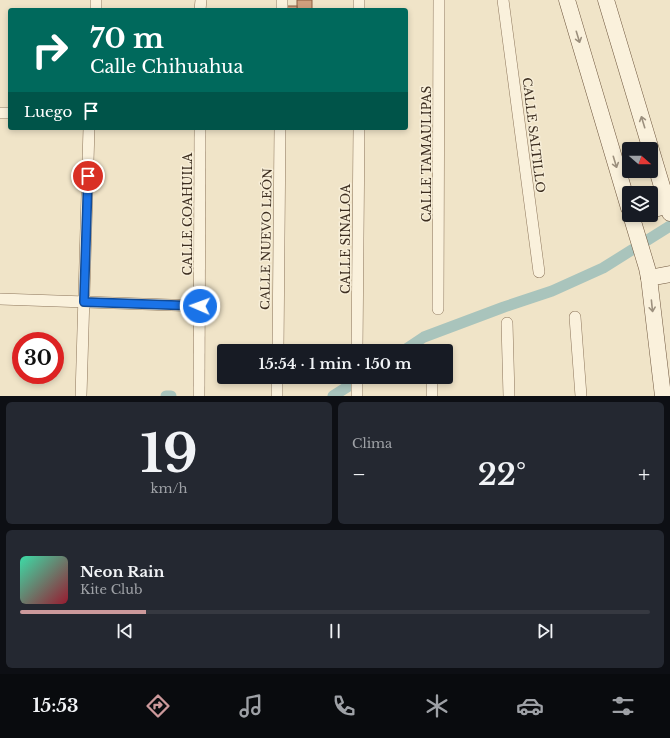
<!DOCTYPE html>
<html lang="es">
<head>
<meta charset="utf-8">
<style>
	body { margin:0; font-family:"Libre Baskerville",serif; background:#242831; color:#f1f3f6; height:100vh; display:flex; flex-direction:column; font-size:15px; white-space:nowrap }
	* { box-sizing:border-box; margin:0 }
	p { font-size:13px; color:#9ea1a6 }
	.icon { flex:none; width:22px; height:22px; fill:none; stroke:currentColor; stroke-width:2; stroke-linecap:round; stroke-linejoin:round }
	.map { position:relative; height:396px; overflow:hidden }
	.panel { display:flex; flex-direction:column; gap:6px; padding:6px; background:#0d0f14; flex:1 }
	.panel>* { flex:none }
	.hud { position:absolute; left:8px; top:8px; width:400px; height:122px; border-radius:4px; box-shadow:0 2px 6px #0003; background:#00695c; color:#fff; overflow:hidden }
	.needle { width:26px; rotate:110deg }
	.controls { position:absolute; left:622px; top:142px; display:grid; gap:8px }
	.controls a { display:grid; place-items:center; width:36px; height:36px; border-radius:4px; background:#171b24; box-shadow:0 2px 6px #0003; font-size:20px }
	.speed { position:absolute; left:12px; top:332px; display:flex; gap:8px; font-size:20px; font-weight:700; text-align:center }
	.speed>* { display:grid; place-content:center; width:52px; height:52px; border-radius:50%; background:#171b24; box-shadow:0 2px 6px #0003; line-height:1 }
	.speed .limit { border:6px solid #d22; background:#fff; color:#111 }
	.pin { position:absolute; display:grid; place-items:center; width:34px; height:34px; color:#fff; margin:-17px; border:2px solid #fff; border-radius:50%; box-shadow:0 1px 4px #0007 }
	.me { position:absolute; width:44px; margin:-22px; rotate:272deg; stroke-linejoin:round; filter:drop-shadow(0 0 3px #0008) }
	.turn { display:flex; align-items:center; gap:14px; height:84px; padding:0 16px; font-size:18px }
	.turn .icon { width:52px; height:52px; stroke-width:2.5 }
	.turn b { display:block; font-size:28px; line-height:34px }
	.then { display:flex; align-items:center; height:38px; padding:0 16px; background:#0003; gap:8px; font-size:15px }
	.big { font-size:30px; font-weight:600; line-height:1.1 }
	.panel .card { flex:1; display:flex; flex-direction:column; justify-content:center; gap:6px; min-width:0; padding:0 14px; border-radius:6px; background:#242831 }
	.panel .dial { align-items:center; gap:0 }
	.dial b { font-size:52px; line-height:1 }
	.song { display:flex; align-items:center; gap:12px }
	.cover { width:48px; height:48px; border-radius:6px; background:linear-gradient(135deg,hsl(160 70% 55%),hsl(350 70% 35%)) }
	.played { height:4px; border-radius:2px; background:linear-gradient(90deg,#cc999b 20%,#363941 20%) }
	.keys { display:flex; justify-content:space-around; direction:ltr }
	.heat { display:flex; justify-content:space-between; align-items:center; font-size:22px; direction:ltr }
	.panel .tiles { flex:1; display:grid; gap:6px; grid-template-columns:1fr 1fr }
	.card:last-child { grid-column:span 2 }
	.trip { position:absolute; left:217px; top:344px; width:236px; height:40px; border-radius:4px; background:#171b24; box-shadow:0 2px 6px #0003; font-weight:600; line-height:40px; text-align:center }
	.tab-bar { display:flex; height:64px; justify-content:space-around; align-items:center; background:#090b0e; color:#9ea1a6 }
	.tab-bar .icon { width:28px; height:28px }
	.tab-bar .active { color:#cc999b }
	.tab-bar b { font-size:18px; color:#f1f3f6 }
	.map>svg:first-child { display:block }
</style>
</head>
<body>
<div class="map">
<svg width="670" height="396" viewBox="0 0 670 396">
	<rect width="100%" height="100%" fill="#f0e4c8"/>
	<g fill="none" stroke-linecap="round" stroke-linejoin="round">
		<g stroke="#a9c4bc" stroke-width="11">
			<polyline points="403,351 424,337 504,307 552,291 603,268 670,226"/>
			<polyline points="166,396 171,396"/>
			<polyline points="333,396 363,377"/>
		</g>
	</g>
	<g fill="#cf9f7d" stroke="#8d5f41">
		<rect x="297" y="0" width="15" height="10"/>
		<rect x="283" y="6" width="14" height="4"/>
	</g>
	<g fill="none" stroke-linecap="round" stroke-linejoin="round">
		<g stroke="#8d765c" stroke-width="12">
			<g id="street">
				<polyline points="503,0 539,272"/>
				<polyline points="96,10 96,0"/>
				<polyline points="200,10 201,0"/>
				<polyline points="282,10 282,0"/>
				<polyline points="359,10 359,0"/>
				<polyline points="0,113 10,113"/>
				<polyline points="0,299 200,306"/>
				<polyline points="438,309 439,0"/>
				<polyline points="575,317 581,396"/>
				<polyline points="507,323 509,396"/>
				<polyline points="278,351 280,128"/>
				<polyline points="357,351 359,128"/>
				<polyline points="432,377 432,396"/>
				<polyline points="81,396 89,128"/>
				<polyline points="199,396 200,128"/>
				<polyline points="277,396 277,377"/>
				<polyline points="357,396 357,377"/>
			</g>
		</g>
		<g stroke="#6f573f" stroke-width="17">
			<g id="secondary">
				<polyline points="567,0 629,208"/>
				<polyline points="606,0 670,213"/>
				<polyline points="651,210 668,205"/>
				<polyline points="631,215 647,268 649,278 663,396"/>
				<polyline points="649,278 670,274"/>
			</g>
		</g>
		<use href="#street" stroke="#faf1dc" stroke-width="11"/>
		<use href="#secondary" stroke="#faf1dc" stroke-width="16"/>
	</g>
	<defs><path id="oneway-shaft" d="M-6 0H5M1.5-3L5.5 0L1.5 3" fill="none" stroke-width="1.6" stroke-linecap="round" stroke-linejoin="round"/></defs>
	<g stroke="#9c907e">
		<use href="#oneway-shaft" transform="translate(578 37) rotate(73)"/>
		<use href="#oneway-shaft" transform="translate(643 122) rotate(-107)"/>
		<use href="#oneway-shaft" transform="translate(615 162) rotate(73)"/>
		<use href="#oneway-shaft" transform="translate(652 306) rotate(84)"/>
	</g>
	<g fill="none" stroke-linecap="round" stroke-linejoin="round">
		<g stroke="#114b97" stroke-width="10">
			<polyline id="route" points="88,176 84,302 200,306"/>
		</g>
		<use href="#route" stroke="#1a73e8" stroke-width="7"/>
	</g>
	<g text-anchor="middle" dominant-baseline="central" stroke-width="3" stroke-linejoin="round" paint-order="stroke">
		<g font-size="12" fill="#3d2e20" stroke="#f7eed8">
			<text transform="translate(534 135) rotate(83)">CALLE SALTILLO</text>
			<text transform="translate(426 154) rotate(-90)">CALLE TAMAULIPAS</text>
			<text transform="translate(187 214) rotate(-90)">CALLE COAHUILA</text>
			<text transform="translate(266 239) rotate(-89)">CALLE NUEVO LEÓN</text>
			<text transform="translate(345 239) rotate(-90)">CALLE SINALOA</text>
		</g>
	</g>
</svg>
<div class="controls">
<a><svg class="needle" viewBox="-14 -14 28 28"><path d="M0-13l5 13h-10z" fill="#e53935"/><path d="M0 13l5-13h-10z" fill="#9ea1a6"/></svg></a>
<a><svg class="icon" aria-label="layers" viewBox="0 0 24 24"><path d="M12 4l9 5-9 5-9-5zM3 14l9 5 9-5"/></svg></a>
</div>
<div class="speed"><div class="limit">30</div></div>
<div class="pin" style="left:88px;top:176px;background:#d93025"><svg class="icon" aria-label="arrive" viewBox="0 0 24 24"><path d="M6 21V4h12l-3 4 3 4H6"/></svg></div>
<svg class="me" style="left:200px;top:306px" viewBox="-20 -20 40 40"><circle r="17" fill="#1a73e8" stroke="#fff" stroke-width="3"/><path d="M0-11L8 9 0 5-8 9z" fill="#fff"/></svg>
<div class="trip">15:54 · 1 min · 150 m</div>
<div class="hud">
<div class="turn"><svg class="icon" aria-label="right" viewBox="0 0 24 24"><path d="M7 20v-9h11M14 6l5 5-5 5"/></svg><div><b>70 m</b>Calle Chihuahua</div></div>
<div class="then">Luego<svg class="icon" aria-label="arrive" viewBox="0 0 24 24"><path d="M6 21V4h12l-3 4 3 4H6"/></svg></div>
</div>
</div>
<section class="panel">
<div class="tiles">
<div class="card dial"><b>19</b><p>km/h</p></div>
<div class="card"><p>Clima</p>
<div class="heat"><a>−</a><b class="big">22°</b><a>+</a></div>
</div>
<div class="card">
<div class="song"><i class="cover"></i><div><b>Neon Rain</b><p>Kite Club</p></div></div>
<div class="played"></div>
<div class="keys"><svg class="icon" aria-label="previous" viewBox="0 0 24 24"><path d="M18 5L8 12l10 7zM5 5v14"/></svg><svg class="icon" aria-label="pause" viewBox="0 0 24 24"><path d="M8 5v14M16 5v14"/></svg><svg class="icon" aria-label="next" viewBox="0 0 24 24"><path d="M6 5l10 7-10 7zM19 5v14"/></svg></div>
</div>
</div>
</section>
<nav class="tab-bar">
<b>15:53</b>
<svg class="icon active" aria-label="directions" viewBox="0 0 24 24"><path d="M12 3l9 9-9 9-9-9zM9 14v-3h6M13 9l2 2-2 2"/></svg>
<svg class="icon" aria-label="music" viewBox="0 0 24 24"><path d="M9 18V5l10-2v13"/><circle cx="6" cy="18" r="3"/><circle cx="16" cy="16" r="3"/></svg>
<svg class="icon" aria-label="phone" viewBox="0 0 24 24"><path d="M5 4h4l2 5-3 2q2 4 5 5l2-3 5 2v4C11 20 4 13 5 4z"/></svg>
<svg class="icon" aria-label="climate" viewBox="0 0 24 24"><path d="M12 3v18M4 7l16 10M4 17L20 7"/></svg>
<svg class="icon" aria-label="car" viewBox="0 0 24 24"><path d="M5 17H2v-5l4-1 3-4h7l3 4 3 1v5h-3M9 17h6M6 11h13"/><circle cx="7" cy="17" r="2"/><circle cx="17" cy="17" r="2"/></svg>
<svg class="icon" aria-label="filters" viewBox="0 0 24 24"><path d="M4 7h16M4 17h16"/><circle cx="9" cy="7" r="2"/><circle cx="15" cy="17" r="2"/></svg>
</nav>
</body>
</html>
